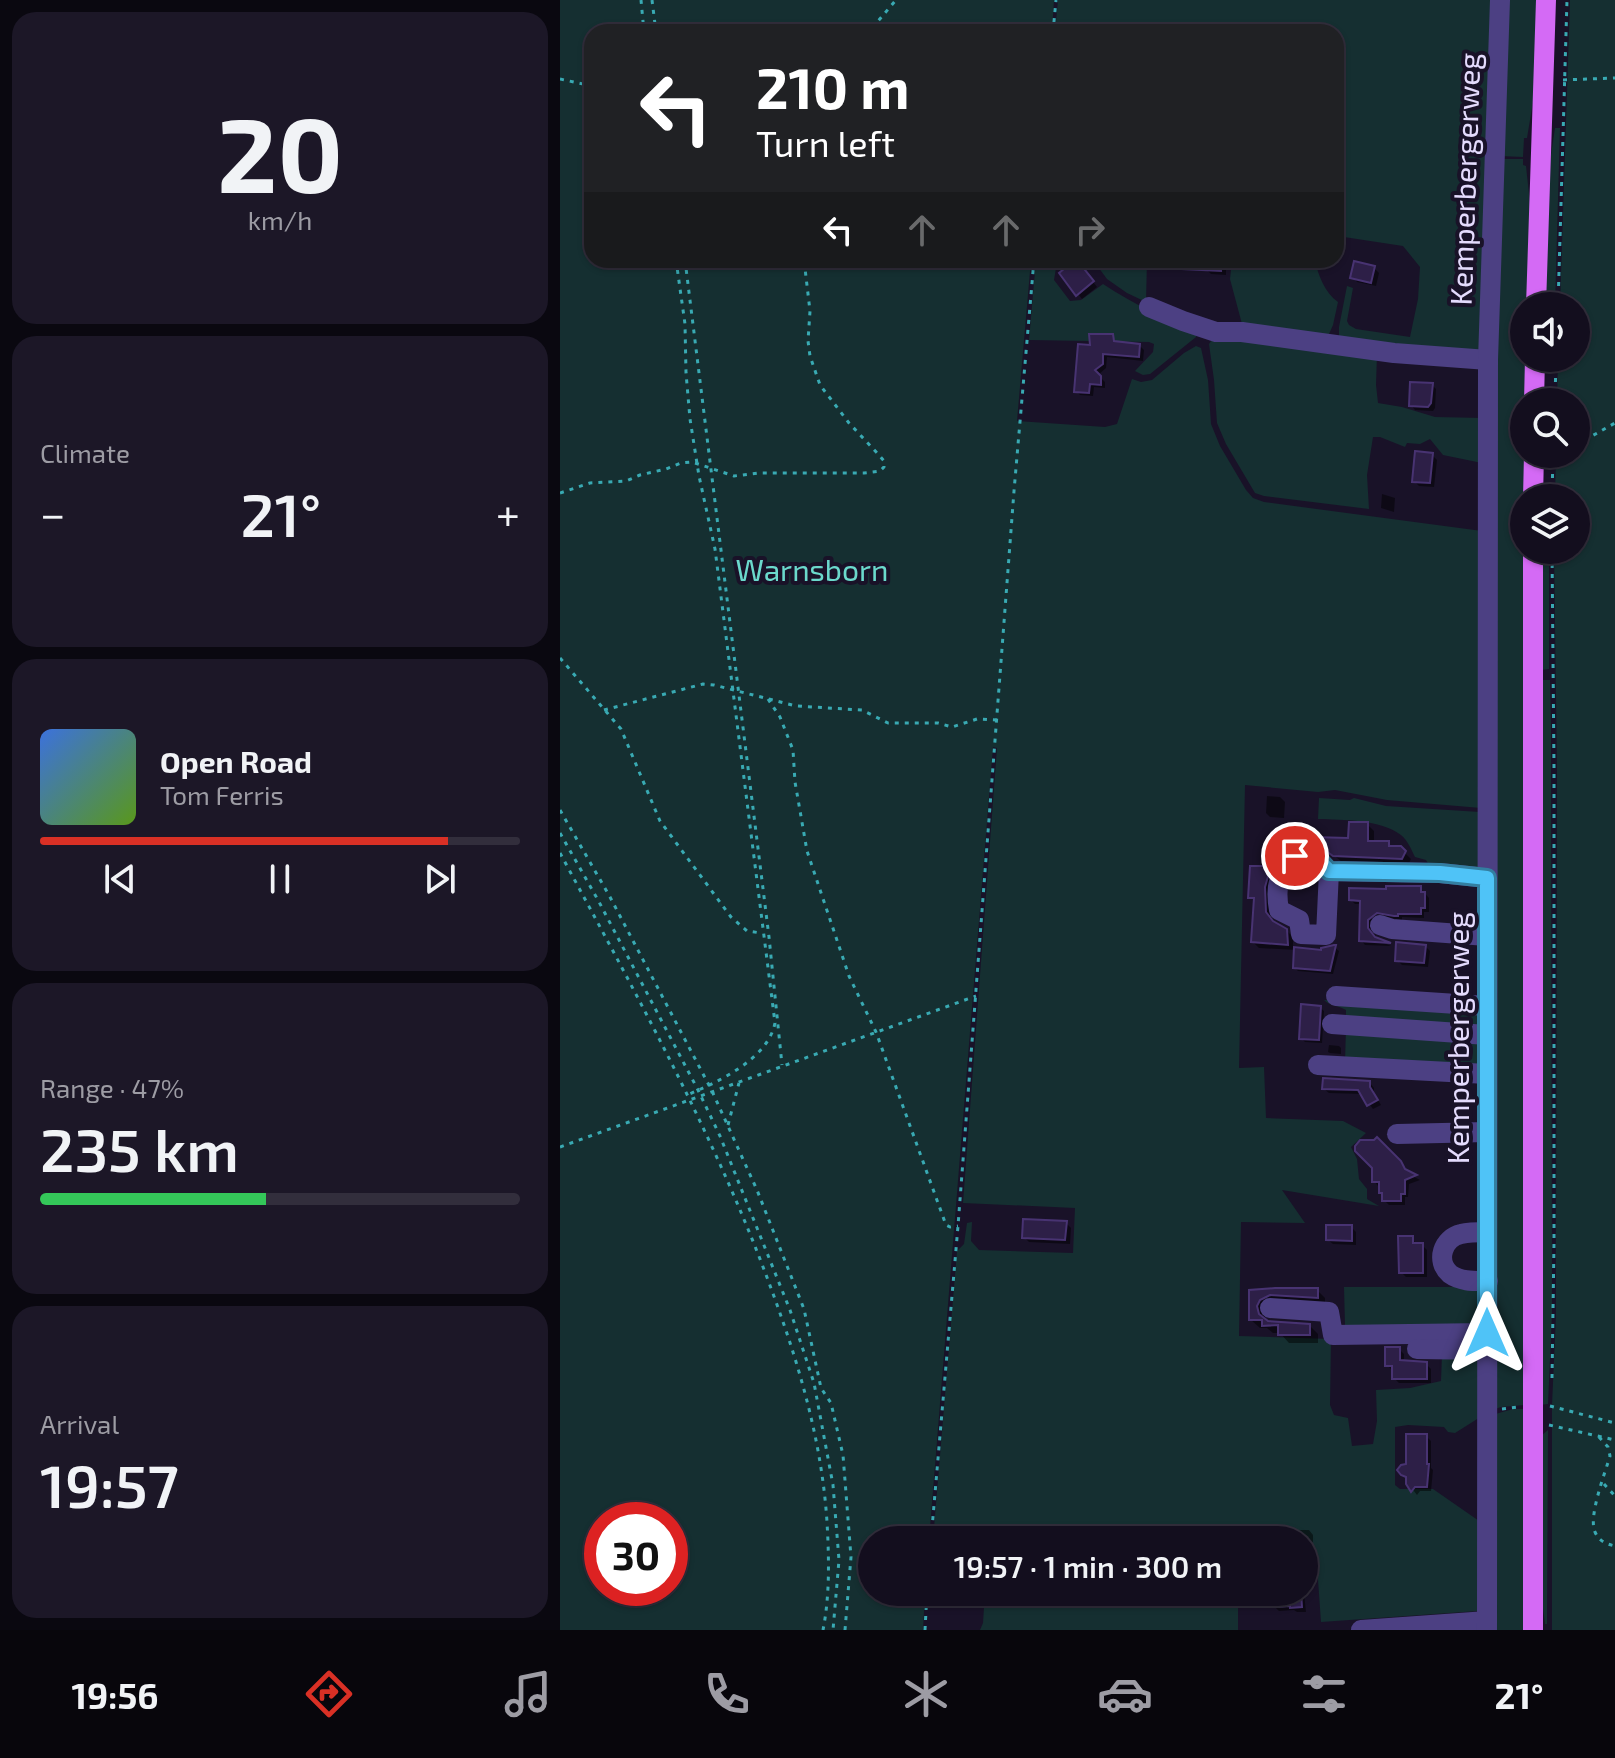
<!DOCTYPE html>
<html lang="en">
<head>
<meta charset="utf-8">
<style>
	body { margin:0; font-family:"Exo 2",sans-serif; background:#1c1727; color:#f1f3f6; height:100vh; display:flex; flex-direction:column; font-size:30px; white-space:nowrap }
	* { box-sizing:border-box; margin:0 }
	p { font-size:26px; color:#9d9ca4 }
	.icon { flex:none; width:44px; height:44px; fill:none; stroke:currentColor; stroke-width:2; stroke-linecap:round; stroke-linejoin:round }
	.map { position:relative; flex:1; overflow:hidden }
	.side { display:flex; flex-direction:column; gap:12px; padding:12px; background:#0a0810; width:560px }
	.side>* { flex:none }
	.top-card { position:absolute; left:24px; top:24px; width:760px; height:244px; border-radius:24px; box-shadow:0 2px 6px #0004,0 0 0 2px #322e3c; background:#202124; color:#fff; overflow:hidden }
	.buttons { position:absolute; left:950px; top:292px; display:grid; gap:16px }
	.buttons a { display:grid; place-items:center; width:80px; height:80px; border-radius:50%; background:#130e1e; box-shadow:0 2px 6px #0004,0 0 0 2px #322e3c; font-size:40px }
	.speed { position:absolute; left:24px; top:1502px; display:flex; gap:16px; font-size:40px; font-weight:700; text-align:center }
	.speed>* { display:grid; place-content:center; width:104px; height:104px; border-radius:50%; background:#130e1e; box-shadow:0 2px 6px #0004,0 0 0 2px #322e3c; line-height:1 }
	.speed .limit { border:12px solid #d22; background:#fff; color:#111 }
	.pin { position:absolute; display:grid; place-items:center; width:68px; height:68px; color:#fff; margin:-34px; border:4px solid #fff; border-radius:50%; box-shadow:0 2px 8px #0007 }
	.me { position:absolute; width:88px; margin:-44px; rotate:0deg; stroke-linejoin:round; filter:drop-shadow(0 0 6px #0008) }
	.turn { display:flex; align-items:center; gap:28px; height:168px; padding:0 40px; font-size:36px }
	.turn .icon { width:104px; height:104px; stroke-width:2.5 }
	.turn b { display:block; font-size:56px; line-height:68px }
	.lanes { display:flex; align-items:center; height:76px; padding:0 40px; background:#0003; justify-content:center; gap:40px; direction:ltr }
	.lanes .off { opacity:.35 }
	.big { font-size:60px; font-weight:600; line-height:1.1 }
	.side .tile { flex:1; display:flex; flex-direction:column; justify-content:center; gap:12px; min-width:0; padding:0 28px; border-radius:24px; background:#1c1727 }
	.side .dial { align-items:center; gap:0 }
	.dial b { font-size:104px; line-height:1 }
	.song { display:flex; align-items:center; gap:24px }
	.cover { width:96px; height:96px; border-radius:12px; background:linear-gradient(135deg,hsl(220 70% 55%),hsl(90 70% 35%)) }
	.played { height:8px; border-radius:4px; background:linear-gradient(90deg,#d93025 85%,#322e3c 85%) }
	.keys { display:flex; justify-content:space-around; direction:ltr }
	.heat { display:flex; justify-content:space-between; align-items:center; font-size:44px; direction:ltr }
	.charge { height:12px; border-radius:6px; background:linear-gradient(90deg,#34c759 47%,#322e3c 0) }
	.trip { position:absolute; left:298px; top:1526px; width:460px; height:80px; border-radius:40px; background:#130e1e; box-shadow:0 2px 6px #0004,0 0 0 2px #322e3c; font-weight:600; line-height:80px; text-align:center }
	.tab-bar { display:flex; height:128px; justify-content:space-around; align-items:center; background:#08060c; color:#9d9ca4 }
	.tab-bar .icon { width:56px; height:56px }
	.tab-bar .selected { color:#d93025 }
	.tab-bar b { font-size:36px; color:#f1f3f6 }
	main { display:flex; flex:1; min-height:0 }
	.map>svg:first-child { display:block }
</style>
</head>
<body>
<main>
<section class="side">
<div class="tile dial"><b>20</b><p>km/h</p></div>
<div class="tile"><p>Climate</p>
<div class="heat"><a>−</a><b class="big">21°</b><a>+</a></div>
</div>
<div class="tile">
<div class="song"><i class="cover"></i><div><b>Open Road</b><p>Tom Ferris</p></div></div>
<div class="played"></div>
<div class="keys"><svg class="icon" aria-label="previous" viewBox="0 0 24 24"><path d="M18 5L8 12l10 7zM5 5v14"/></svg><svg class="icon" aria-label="pause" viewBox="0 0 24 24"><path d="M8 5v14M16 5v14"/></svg><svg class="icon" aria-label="next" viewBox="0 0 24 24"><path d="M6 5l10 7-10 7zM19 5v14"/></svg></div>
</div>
<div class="tile"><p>Range · 47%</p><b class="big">235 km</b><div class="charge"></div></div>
<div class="tile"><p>Arrival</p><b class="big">19:57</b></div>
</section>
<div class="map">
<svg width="1055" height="1630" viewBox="0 0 1055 1630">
	<rect width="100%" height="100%" fill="#191228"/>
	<g fill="#152f31" fill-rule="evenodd">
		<path d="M0 0H494L492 32H32V260H471L457 421 545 427 557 424 572 379 581 382 592 380 624 353 636 346 641 348 648 380 651 424 660 446 686 490 693 498 704 502 922 531 921 808 827 800 775 790 758 792 685 785 679 1068 704 1067 706 1118 783 1121 806 1133 791 1147 797 1159 799 1179 807 1189V1199L819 1206 722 1190 745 1223 681 1222 679 1336 771 1339 770 1405 774 1415 788 1418 792 1446 813 1444 817 1421 816 1390 850 1388 881 1381 882 1354H922V1416L895 1433 888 1432 884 1427 848 1425 835 1427V1485L840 1489H873L922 1523 918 1611 761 1622 756 1552 744 1551V1540H429V1535L390 1533 389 1540H373L397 1251 404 1244 407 1223 412 1222 411 1241 419 1250 513 1253 515 1208 403 1203 437 748 433 747 369 1540H312V1592H365L363 1630H0ZM42 1520H110V1588H42Z"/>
		<polygon points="498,0 935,0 923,346 915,356 779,337 779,327 787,286 793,288 787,321 789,325 796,329 850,337 858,299 860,267 843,246 784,237 776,239 776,32 495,32"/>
		<polygon points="945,0 978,0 975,90 967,138 964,138 963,157 940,156"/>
		<polygon points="1010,0 1055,0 1055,1630 992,1630 992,1405 996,1315 996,1243 997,768 994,550 1016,550 1016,498 995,498 996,454 1016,454 1016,402 997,402 998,358 1016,358 1016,306 1000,306"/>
		<polygon points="995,128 1000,128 995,306 984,306 987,181"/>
		<polygon points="940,159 963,159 963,165 966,166 971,213 969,306 964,306 964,358 967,358 967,402 964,402 965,1405 941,1407 932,1410 932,810"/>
		<path d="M476 260H505L496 268 494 280 510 301 521 300 543 284C573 304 605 319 638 331L636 337 590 374 583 375 575 371 593 352 594 344 589 342 469 340Z"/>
		<polygon points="533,260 587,260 586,302 567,293 547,279"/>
		<path d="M672 260H755C758 275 765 293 778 302L773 325 769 334 763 340 682 324 670 279Z"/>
		<polygon points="660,336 817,354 816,385 818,403 842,407 875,417 923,418 922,463 883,455 870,439 860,444 847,443 845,447 820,437 813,437 807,475 809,509 704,496 695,493 666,444 657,423 654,380 649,344 652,340"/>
		<polygon points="980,550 989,550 989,669 981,670"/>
		<polygon points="981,680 990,680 991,724 992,1314 988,1404 980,1405"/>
		<path d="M759 798 790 800 794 798 826 806 920 812 922 865 917 870 871 869 866 860 855 857C851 849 848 841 841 835 820 819 783 820 758 819Z"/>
		<path d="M764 1000 922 1010V1030L786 1021V1010C778 1005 770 1006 764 1000Z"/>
		<polygon points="786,1028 921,1039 921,1060 915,1066 785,1062"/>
		<polygon points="784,1287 921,1287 921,1325 785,1325"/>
		<polygon points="953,1409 965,1409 965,1630 932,1630 932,1415"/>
		<polygon points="988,1430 987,1624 985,1624 980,1585 981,1436"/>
		<polygon points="425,1592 678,1592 678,1630 420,1630 423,1623"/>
	</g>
	<g fill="#0007">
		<polygon points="644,260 666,260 666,275 651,274 641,264"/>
		<polygon points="521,266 537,287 522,299 518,294"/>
		<polygon points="814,268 819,273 816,286 797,282 793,277"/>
		<polygon points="552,336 557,344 579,345 584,350 583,361 547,357 546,368 538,375 545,382 545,388 534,387 533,396 520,395 516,391 532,347"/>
		<polygon points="872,385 876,389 875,408 873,411 855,410 851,405"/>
		<polygon points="872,455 877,460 874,487 859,486 854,481"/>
		<polygon points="822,494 835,498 834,512 821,508"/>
		<polygon points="707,796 720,797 725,802 724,818 710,817 706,813"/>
		<polygon points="807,824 814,831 814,843 828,843 833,848 840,848 851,859 848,865 782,862 771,853 761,852 755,845 790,841"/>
		<polygon points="712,837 725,838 727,840 727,848 713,847 711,845"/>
		<polygon points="710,868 716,875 710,894 712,920 715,925 726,930 733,937 733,949 762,952 775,948 779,951 773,974 738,971 735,968 736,950 699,948 693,942 695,902 691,897"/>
		<polygon points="860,888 869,898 869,912 864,912 864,918 842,917 842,920 840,920 822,916 812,925 811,935 815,939 831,946 805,945 801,940 802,904 795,904 791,900 828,891"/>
		<polygon points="865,946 870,951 868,967 842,965 837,960"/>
		<polygon points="760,1008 764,1011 762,1043 745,1042 741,1038"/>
		<polygon points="769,1045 779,1046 781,1048 781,1054 770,1053 768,1052"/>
		<polygon points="810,1083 814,1088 814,1093 821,1105 813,1109 802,1094 769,1093 764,1089"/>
		<polygon points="817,1140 845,1169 847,1173 860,1180 849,1184 848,1197 845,1197 845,1205 829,1205 824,1200 824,1196 821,1192 821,1186 818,1186 814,1181"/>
		<polygon points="506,1223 511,1228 510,1244 469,1242 464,1237"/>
		<polygon points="791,1227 796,1232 796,1245 773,1244 768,1240"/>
		<polygon points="852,1238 857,1245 862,1245 867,1250 867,1277 846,1277 841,1272"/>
		<polygon points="757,1290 765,1298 765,1306 705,1316 706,1321 750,1326 758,1334 758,1343 729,1343 720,1333 713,1333 707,1328 700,1328 691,1320 691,1292"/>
		<polygon points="839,1349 844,1354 844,1363 866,1364 871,1369 871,1383 839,1383 834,1378 832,1370 827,1365"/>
		<polygon points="866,1436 871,1441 871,1468 873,1470 871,1491 860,1491 857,1495 848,1483 848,1479 840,1470 848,1465"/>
		<polygon points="732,1530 749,1530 753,1535 753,1547 744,1547 744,1540 732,1540"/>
		<polygon points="744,1576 746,1579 747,1593 744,1593 746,1612 737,1612 734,1610 719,1611 714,1606 712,1592 744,1592"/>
	</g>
	<g fill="#2d1f47" stroke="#483372" stroke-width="2">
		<polygon points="515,260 517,260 534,281 516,296 499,273"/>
		<polygon points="622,260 660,260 661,271 622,269"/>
		<polygon points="794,261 815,266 811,283 790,278"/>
		<polygon points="529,334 553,334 554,341 580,344 579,357 543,354 543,364 535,370 541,376 541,385 530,384 529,393 514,392 518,344 530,345"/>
		<polygon points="850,382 873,383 871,403 868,407 849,406"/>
		<polygon points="855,451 873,453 870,483 852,482"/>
		<polygon points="789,822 808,822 808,841 829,841 829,846 841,846 846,851 842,859 773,856 762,848 752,846 753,837 788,838"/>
		<polygon points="690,866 711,866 705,887 706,912 713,921 727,929 728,945 691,942 694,898 688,898"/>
		<polygon points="826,886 861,886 861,892 865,892 865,908 861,908 861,914 838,914 838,916 834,916 817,913 808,920 808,928 815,937 831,943 799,941 800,901 789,900 789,888 826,889"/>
		<polygon points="836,942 866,945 864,963 835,961"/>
		<polygon points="774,945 776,945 770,971 733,968 734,947 761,950 761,948"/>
		<polygon points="741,1004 761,1006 759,1040 739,1039"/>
		<polygon points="763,1078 810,1081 810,1087 818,1100 807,1106 798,1090 762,1089"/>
		<polygon points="817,1137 841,1161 845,1169 857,1175 845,1180 845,1194 841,1194 841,1201 822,1201 822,1193 819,1193 819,1182 812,1182 812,1168 795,1151 795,1146 800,1140 814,1140"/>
		<polygon points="463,1219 507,1221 505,1240 462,1238"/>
		<polygon points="766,1225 792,1225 792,1241 766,1240"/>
		<polygon points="838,1236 853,1236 853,1243 863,1243 863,1273 839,1273"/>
		<polygon points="715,1288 758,1288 758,1298 710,1295 700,1300 697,1306 699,1314 708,1321 750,1324 750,1335 718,1335 718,1325 702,1326 702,1320 689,1320 689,1290"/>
		<polygon points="825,1347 840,1347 840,1360 867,1362 867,1379 832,1379 832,1366 825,1366"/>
		<polygon points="846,1434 867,1434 867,1464 869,1464 867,1487 855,1487 851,1492 846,1484 846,1477 841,1475 837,1470 841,1465 846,1464"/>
		<polygon points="716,1592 741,1592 742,1607 730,1608 730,1606 717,1607"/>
	</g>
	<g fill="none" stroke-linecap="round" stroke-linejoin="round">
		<g stroke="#39aab3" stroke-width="3" stroke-dasharray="4 6" stroke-linecap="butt">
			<polyline points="81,0 84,32"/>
			<polyline points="92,0 96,32"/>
			<polyline points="303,32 313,27 336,0"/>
			<polyline points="493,32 496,0"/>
			<polyline points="0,79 32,86"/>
			<polyline points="1003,80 1055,78"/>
			<path d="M116 260 125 324 126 373 130 419 139 476 155 549 215 1023C208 1059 158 1082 127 1095"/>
			<polyline points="125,260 209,937 222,1065"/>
			<polyline points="998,306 1007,0"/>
			<polyline points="995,402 996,358"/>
			<polyline points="1016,445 1055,423"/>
			<polyline points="0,493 30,483 66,481 80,475 106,469 121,463 132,462 174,476 198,473 304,473 320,471 324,467 324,461 319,455 289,423 260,385 250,356 248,341 250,311 244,260"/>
			<polyline points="992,498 993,454"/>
			<polyline points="0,658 61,729 100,821 171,917 187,931 201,933"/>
			<polyline points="208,699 220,717 233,750 235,782 247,851 289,976 316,1032 386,1225 390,1227 398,1226"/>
			<polyline points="44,710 143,684 154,685 236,706 302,710 328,723 378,723 392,727 417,719 437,720"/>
			<polyline points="0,810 50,897 152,1091 197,1190 244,1309 261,1388 271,1403 283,1455 291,1557 285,1630"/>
			<polyline points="0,833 38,900 138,1090 160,1136 230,1310 254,1383 273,1485 279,1560 273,1630"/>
			<path d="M0 853C72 986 145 1118 200 1259 233 1345 261 1430 267 1522 269 1557 270 1595 263 1630"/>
			<polyline points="168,1125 179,1083"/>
			<polyline points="0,1147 416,996"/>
			<polyline points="992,1378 994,1243 994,768 992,550"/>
			<polyline points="990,1406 1055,1423"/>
			<polyline points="942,1409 958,1407"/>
			<polyline points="989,1425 1055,1440"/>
			<path d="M1039 1437 1048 1447 1050 1456C1045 1473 1028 1517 1035 1532 1039 1541 1046 1544 1055 1546"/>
			<polyline points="1044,1484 1055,1496"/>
			<polyline points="371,1540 398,1226 454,491 474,260"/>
			<polyline points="365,1630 367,1592"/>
		</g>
		<g stroke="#4c4083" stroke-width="20">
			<polyline points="589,307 623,321 656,332 682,332 834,353 928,360"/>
			<path d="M769 871 766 935 741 934 739 920 719 910C715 888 718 872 735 856L759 860 769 871 880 873 927 878"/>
			<polyline points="820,925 832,929 927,936"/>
			<polyline points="776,996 927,1006"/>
			<polyline points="772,1024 927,1035"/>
			<polyline points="758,1065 927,1074"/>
			<polyline points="837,1134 927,1132"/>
			<path d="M927 1232C919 1232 909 1232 901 1234 883 1238 875 1261 890 1274 901 1282 915 1281 928 1281"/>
			<polyline points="710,1308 769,1312 773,1335 927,1333"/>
			<polyline points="857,1349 927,1350"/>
			<polyline points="801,1630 927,1621"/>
			<polyline points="927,1630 928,360 940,0"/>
		</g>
		<g stroke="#d46af5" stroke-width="20">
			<polyline points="976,306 986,0"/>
			<polyline points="974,402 975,358"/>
			<polyline points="973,498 974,454"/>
			<polyline points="973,1630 973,550"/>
		</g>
	</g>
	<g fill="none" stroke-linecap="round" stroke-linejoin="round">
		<g stroke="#337fa1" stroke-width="20">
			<polyline id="route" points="735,856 759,860 769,871 880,873 927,878 927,1333"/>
		</g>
		<use href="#route" stroke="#4fc3f7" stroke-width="14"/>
	</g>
	<g text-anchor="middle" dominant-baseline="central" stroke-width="8" stroke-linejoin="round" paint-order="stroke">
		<g font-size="30" fill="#e4dbfd" stroke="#191228">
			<text transform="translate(904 179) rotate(-88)">Kemperbergerweg</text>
			<text transform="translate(897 1038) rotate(-90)">Kemperbergerweg</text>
		</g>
		<g font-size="30" fill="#6bd9cc" stroke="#191228">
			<text x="252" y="569">Warnsborn</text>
		</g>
	</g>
</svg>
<div class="buttons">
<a><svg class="icon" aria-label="sound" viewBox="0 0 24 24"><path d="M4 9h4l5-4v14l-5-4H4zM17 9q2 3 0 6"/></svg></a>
<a><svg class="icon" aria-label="search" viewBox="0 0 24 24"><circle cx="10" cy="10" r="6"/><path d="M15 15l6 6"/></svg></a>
<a><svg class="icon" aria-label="layers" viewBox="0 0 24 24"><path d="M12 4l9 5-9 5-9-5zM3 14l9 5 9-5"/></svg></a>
</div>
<div class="speed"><div class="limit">30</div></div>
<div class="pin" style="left:735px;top:856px;background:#d93025"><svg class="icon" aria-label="arrive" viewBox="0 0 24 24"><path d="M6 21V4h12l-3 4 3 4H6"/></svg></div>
<svg class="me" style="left:927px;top:1333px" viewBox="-20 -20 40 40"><path d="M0-17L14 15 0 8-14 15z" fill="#4fc3f7" stroke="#fff" stroke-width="4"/></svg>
<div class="trip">19:57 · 1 min · 300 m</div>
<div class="top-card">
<div class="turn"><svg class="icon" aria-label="left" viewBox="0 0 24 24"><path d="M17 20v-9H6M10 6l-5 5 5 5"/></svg><div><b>210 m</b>Turn left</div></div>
<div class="lanes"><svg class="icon" aria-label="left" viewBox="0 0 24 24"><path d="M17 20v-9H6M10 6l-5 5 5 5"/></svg><svg class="icon off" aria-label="ahead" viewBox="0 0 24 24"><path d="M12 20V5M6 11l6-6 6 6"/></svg><svg class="icon off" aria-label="ahead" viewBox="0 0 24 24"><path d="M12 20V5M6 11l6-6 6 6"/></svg><svg class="icon off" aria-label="right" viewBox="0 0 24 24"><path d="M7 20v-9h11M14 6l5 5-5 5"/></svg></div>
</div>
</div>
</main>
<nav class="tab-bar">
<b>19:56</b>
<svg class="icon selected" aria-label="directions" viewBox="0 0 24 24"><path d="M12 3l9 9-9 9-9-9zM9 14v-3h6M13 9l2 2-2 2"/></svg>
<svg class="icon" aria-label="music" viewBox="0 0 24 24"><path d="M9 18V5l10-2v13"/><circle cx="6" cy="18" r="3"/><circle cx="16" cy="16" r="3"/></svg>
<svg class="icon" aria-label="phone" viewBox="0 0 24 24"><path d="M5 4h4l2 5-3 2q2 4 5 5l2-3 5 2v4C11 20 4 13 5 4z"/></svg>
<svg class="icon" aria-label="climate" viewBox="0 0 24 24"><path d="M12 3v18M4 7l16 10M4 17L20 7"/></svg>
<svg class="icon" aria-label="car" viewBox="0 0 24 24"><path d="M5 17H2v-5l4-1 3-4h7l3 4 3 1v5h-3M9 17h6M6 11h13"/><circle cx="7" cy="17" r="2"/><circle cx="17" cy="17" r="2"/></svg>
<svg class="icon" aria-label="filters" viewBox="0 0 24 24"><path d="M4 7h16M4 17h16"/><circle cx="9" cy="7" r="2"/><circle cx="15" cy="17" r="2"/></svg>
<b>21°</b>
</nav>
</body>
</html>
